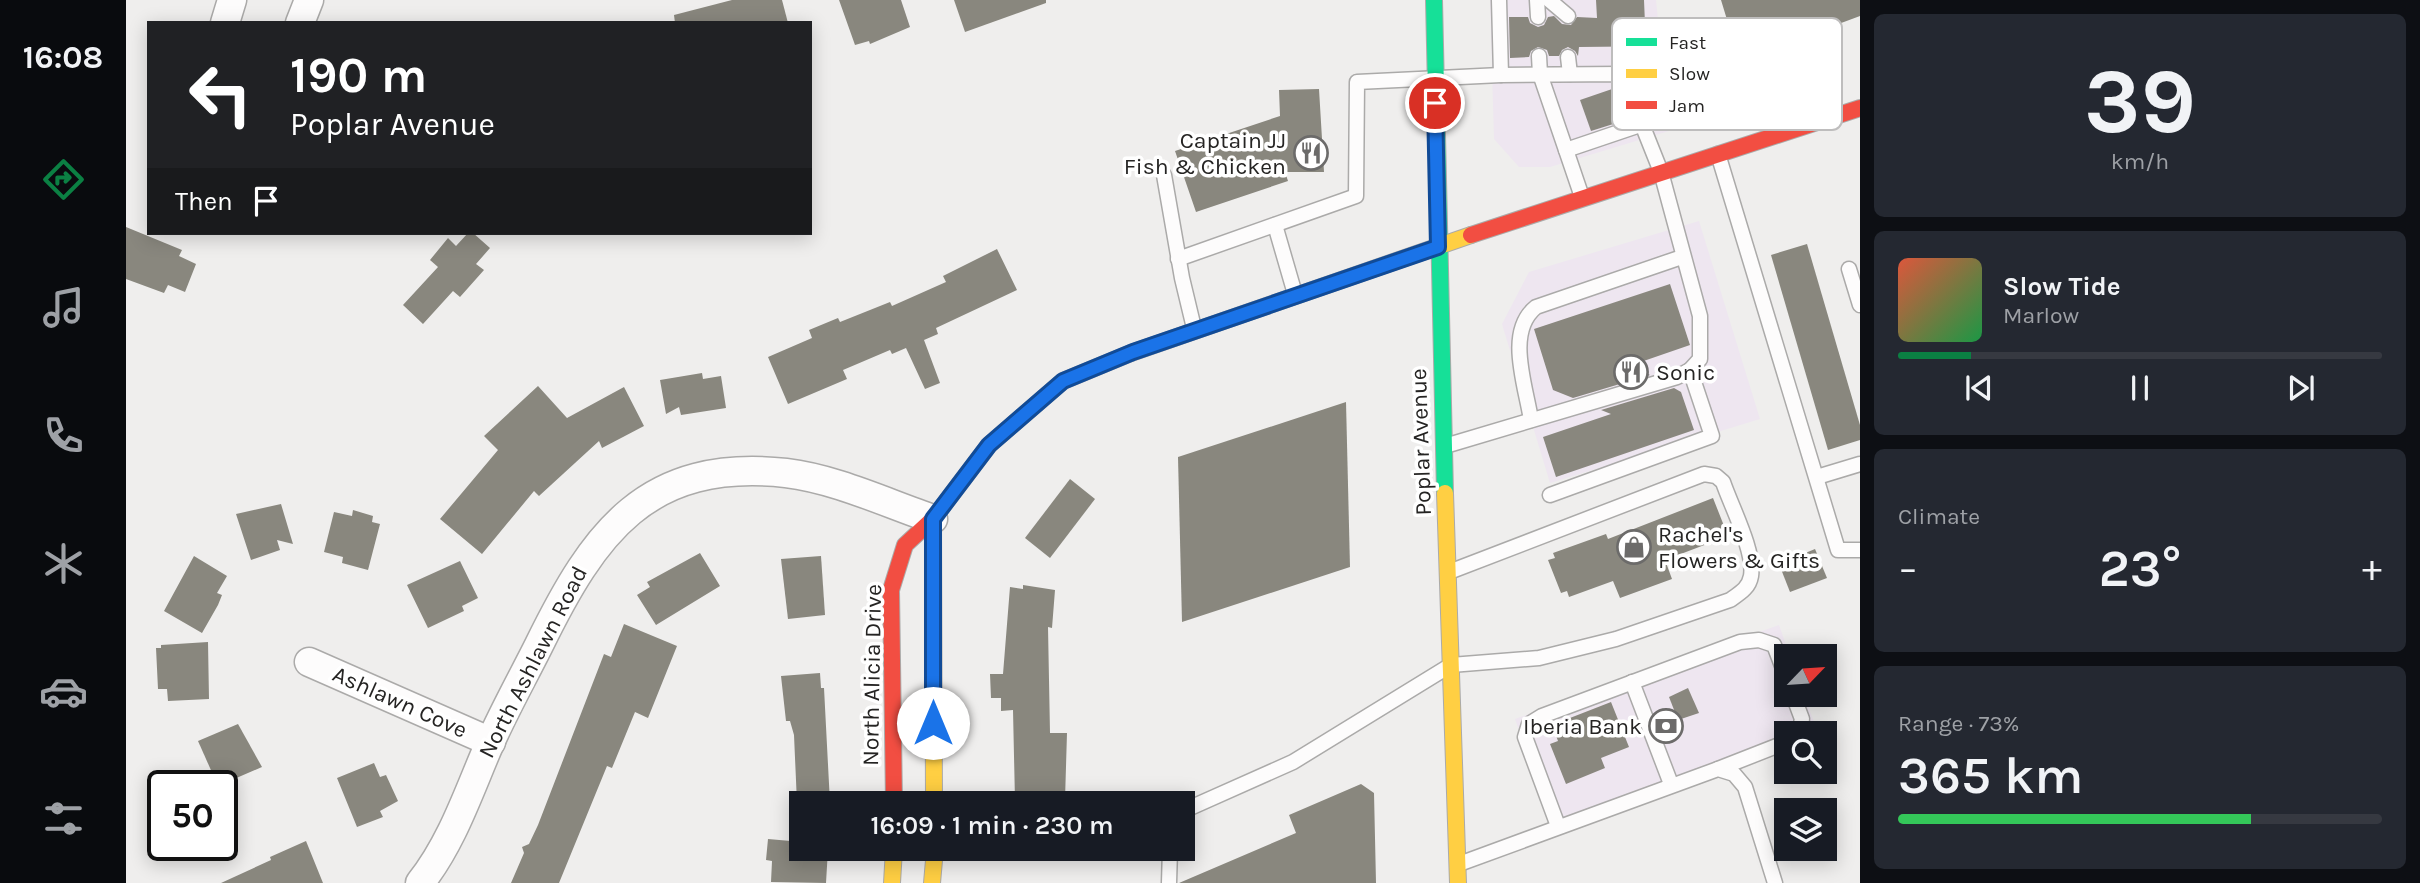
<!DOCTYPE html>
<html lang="en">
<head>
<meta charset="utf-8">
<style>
	body { margin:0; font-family:Karla,sans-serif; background:#242831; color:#f1f3f6; height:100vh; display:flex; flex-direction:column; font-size:26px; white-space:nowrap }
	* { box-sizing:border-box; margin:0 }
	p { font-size:23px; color:#9ea1a6 }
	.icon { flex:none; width:38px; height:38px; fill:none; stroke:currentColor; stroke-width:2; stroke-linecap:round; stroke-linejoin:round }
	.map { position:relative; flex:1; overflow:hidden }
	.panel { display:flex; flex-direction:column; gap:14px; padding:14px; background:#0d0f14; width:560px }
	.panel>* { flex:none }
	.guide { position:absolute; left:21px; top:21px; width:665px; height:214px; border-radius:0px; box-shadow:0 4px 18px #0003; background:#202124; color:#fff; overflow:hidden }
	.needle { width:46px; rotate:65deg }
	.fabs { position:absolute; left:1648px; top:644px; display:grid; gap:14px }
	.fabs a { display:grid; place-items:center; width:63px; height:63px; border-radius:0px; background:#171b24; box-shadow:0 4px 18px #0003; font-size:35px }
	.speed { position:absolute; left:21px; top:770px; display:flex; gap:14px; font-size:35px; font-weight:700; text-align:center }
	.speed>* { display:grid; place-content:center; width:91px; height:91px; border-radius:50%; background:#171b24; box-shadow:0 4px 18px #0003; line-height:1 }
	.speed .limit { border:4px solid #111; border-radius:10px; background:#fff; color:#111 }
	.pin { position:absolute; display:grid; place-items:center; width:60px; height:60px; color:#fff; margin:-30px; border:4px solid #fff; border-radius:50%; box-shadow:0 2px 7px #0007 }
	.me { position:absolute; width:77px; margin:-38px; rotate:0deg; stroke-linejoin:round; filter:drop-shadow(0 0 5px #0008) }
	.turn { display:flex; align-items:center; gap:24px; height:147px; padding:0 28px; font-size:32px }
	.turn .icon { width:91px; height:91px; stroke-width:2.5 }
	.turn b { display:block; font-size:49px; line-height:60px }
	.then { display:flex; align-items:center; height:66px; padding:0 28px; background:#0003; gap:14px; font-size:26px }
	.big { font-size:52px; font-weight:600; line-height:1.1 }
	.panel .widget { flex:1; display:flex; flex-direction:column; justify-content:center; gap:10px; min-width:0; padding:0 24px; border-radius:10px; background:#242831 }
	.panel .dial { align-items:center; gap:0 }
	.dial b { font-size:91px; line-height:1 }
	.song { display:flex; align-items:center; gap:21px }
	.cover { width:84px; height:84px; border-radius:10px; background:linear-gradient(135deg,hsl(10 70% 55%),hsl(140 70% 35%)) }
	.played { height:7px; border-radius:4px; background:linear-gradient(90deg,#0b8043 15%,#363941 15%) }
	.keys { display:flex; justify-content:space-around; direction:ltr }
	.heat { display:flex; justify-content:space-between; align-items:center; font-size:38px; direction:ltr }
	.charge { height:10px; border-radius:5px; background:linear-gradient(90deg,#34c759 73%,#363941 0) }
	.trip { position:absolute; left:663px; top:791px; width:406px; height:70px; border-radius:0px; background:#171b24; box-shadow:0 4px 18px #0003; font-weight:600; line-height:70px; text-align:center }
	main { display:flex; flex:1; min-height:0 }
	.menu { display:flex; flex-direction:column; width:126px; justify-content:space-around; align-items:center; background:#090b0e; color:#9ea1a6 }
	.menu .icon { width:49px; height:49px }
	.menu .current { color:#0b8043 }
	.menu b { font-size:32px; color:#f1f3f6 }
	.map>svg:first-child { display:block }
</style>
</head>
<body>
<main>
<nav class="menu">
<b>16:08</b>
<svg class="icon current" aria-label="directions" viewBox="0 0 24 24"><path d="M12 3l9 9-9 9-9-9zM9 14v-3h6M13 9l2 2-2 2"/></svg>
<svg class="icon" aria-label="music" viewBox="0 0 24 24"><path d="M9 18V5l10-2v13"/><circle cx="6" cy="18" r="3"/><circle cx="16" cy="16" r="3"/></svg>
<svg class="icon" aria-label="phone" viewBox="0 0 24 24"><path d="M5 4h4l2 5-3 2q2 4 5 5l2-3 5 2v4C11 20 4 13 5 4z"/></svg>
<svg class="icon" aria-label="climate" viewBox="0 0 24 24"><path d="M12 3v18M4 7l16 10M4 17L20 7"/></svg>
<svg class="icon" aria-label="car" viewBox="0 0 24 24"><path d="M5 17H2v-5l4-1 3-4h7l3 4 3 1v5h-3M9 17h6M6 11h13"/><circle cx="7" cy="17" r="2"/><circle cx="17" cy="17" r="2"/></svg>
<svg class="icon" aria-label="filters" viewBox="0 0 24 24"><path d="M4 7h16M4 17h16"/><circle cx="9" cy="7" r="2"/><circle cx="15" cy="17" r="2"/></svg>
</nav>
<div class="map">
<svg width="1734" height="883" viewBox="0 0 1734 883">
	<rect width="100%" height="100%" fill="#efeeed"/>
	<g fill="#eee6f0">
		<polygon points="1364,0 1530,0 1543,131 1424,167 1393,167 1368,139"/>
		<polygon points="1573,221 1634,419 1424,483 1376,324 1403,272"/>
		<polygon points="1653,625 1664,656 1661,656 1661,695 1678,695 1692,733 1661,733 1661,750 1429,832 1389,719"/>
	</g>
	<g fill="#89877e">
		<polygon points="606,0 656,0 662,23 549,23 548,15"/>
		<polygon points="713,0 775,0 784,27 744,44 743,41 729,45"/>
		<polygon points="828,0 920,0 920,3 839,32"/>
		<polygon points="1470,0 1518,0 1519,24 1547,22 1548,46 1453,47 1452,56 1449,51 1442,47 1436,50 1433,56 1423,56 1421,50 1412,47 1405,51 1403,57 1384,58 1383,17 1402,17 1404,23 1412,27 1418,25 1422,17 1428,16 1436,24 1445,25 1451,17 1471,18"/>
		<polygon points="1595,0 1734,0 1734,16 1629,55 1627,44 1612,45 1608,34 1606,36"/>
		<polygon points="1489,88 1500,120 1465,131 1454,100"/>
		<polygon points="1193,89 1198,172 1159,172 1162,181 1070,212 1049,151 1154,116 1153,90"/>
		<polygon points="0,227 56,250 53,256 70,264 59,292 42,285 38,293 0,279"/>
		<polygon points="342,233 347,233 364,248 350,264 358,270 334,297 327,291 297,324 277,305 312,267 304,260 322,238 330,246"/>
		<polygon points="1681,244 1734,425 1734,440 1702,450 1645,255"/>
		<polygon points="871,249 891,290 810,328 812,334 798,340 814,383 799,389 780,348 766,354 764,350 717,370 721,379 662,404 642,357 686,338 683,330 712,318 714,322 764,302 766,306 820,282 817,276"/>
		<polygon points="1544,284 1564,345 1506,365 1524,375 1447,398 1427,390 1408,329"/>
		<polygon points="576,373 577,379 595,376 600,408 555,415 553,407 540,414 534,380"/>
		<polygon points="412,386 441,418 498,387 518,426 476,448 473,441 413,496 408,491 356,554 314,519 372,450 358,436"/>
		<polygon points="1548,388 1555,392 1568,430 1430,477 1417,437 1485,414 1475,410"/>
		<polygon points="1220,402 1224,567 1056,622 1052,457"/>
		<polygon points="944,479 969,499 924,558 899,538"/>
		<polygon points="1587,498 1602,536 1539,560 1546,579 1494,598 1487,581 1443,597 1441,591 1435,593 1422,560 1429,558 1427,553 1480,534 1482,539"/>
		<polygon points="155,504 167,544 151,540 154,550 125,560 110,514"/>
		<polygon points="227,510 247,516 246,522 254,524 242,570 216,563 217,557 198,552 208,512 226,516"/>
		<polygon points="1689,549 1701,578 1664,592 1653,564"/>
		<polygon points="574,553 594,586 530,625 511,595 524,587 521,582"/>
		<polygon points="68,556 101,576 91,593 96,595 92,605 76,633 38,611"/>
		<polygon points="695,556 699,615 662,619 655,559"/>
		<polygon points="334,561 352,598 336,606 338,611 302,628 281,585"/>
		<polygon points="897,585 929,590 926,628 922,627 924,733 941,733 939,800 889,801 887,710 875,711 875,698 865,698 864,674 877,674 884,587 897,589"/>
		<polygon points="498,624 551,646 522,718 509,712 486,768 481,766 433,883 385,883 398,853 396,847 403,844 412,825 478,654 485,657"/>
		<polygon points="82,642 83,699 42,701 41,689 32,689 30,648 35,648 35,645"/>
		<polygon points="694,673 695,688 698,688 704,803 671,803 668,735 664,721 660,721 655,676"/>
		<polygon points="1562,688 1573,713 1552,720 1543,697"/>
		<polygon points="1485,702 1503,747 1475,758 1479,768 1440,784 1424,744 1432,741 1426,725"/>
		<polygon points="112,724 136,767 92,786 72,741"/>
		<polygon points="248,763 254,777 260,775 272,801 254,811 257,817 231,827 211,778"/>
		<polygon points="1235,784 1248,793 1250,883 1053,883 1170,833 1163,815"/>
		<polygon points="642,839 676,842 676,849 702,849 700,883 645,882 646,861 640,860"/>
		<polygon points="180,841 197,883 95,883 145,860 144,857"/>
	</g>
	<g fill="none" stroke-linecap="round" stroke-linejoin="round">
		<g stroke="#abaaa9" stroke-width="17">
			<g id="lane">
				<polyline points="1411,0 1412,17"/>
				<polyline points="1423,0 1442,16"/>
				<polyline points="1413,56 1414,74 1440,150"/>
				<polyline points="1442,57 1444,74"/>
				<polyline points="1592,154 1712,550 1734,550"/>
				<polyline points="1038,175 1056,278 1068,328"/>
				<polyline points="1456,197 1440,150 1517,124"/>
				<polyline points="1149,225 1169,294"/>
				<polyline points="1052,259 1230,196 1231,82 1375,75"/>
				<polyline points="1723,269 1734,305"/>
				<path d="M1405 420C1400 386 1379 332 1410 307L1556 257"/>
				<polyline points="1319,446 1551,377 1564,370 1574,359 1574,316 1535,172 1496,74 1375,75 1373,0"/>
				<polyline points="1691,477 1734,464"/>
				<polyline points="1424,495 1586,436 1564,370"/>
				<polyline points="1506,682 1545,784"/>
				<polyline points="1667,695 1676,719 1673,733"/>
				<polyline points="1592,769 1661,742"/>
				<path d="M1057 811 1167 762 1325 665 1413 658 1490 639 1604 600C1614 593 1623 588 1625 576 1629 551 1605 506 1597 482L1590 476 1578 474 1323 572"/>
				<polyline points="1432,826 1399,737 1403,724 1416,716 1614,642 1633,640 1648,645 1661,679"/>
				<polyline points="1333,864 1592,769 1608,774 1619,787 1649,883"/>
				<polyline points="1043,883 1044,849"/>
			</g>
		</g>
		<g stroke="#abaaa9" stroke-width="31">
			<g id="street">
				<polyline points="99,23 106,0"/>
				<polyline points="174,23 183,0"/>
				<polyline points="183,662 365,742"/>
				<path d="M294 883C326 843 343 791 363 745 378 711 396 679 413 645 468 533 520 458 660 473 710 479 760 503 807 519"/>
			</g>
		</g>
		<g stroke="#abaaa9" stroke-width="18">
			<polyline id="fast" points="1308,0 1319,493"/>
		</g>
		<g stroke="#abaaa9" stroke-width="18">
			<g id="slow">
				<polyline points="1005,353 1345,235"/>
				<polyline points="1319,493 1332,883"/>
				<polyline points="807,519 808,803"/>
				<polyline points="766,883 768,849"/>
				<polyline points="806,883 809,849"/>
			</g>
		</g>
		<g stroke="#abaaa9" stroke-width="18">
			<g id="jam">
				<polyline points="1345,235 1734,108"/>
				<polyline points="768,803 765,590 779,545 807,519 863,445 937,381 1005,353"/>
			</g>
		</g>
		<use href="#lane" stroke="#fdfcfc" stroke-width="14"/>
		<use href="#street" stroke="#fdfcfc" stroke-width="28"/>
		<use href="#fast" stroke="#16e098" stroke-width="16"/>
		<use href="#slow" stroke="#ffcf43" stroke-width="16"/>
		<use href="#jam" stroke="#f24e42" stroke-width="16"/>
	</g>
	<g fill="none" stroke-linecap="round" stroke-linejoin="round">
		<g stroke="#114b97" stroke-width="18">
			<polyline id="route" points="807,723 807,519 863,445 937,381 1007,352 1312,247 1309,103"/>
		</g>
		<use href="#route" stroke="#1a73e8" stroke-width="12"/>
	</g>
	<defs>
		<g id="restaurant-ring" transform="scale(1.75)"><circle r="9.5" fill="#fff" stroke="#6c6b6a" stroke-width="1.5"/><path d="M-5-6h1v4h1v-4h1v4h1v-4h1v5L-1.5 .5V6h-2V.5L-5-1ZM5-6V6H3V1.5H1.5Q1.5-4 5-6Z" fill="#6c6b6a"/></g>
		<g id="shop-ring" transform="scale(1.75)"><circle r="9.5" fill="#fff" stroke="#6c6b6a" stroke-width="1.5"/><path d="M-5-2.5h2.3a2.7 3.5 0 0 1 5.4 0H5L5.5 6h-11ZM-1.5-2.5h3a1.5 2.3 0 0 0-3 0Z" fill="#6c6b6a"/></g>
		<g id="bank-ring" transform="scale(1.75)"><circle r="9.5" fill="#fff" stroke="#6c6b6a" stroke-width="1.5"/><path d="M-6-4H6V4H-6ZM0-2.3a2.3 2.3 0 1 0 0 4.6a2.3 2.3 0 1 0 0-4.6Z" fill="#6c6b6a"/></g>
	</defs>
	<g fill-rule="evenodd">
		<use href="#restaurant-ring" x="1185" y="153"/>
		<use href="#restaurant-ring" x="1505" y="372"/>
		<use href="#shop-ring" x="1508" y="547"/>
		<use href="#bank-ring" x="1540" y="726"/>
	</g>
	<g text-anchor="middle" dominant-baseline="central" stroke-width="7" stroke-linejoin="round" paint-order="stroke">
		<g font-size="23" fill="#252423" stroke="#fff" text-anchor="end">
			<text x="1160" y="140">Captain JJ<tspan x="1160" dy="26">Fish &amp; Chicken</tspan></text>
			<text x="1530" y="372" text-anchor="start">Sonic</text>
			<text x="1532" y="534" text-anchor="start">Rachel's<tspan x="1532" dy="26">Flowers &amp; Gifts</tspan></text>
			<text x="1516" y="726">Iberia Bank</text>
		</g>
		<g font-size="23" fill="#252423" stroke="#fff">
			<text transform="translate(1295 442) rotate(-92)">Poplar Avenue</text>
			<text transform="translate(407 662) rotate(-63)">North Ashlawn Road</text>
			<text transform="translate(746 675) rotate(-89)">North Alicia Drive</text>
			<text transform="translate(274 702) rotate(24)">Ashlawn Cove</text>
		</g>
	</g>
	<rect x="1486" y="18" width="230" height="112" rx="10" fill="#fff" stroke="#bebdbd" stroke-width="2"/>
	<rect x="1500" y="38" width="31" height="8" fill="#16e098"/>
	<rect x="1500" y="69" width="31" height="9" fill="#ffcf43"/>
	<rect x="1500" y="101" width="31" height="8" fill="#f24e42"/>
	<g font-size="19" fill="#252423">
		<text x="1543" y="49">Fast</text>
		<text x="1543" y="80">Slow</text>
		<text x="1543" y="112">Jam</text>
	</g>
</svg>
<div class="fabs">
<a><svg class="needle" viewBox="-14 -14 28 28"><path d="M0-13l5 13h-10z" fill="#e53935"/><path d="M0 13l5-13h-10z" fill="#9ea1a6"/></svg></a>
<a><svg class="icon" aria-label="search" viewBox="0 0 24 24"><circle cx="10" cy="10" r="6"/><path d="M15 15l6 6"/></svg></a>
<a><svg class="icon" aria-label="layers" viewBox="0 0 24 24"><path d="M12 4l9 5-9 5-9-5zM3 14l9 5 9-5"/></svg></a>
</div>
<div class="speed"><div class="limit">50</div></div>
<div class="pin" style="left:1309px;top:103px;background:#d93025"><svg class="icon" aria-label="arrive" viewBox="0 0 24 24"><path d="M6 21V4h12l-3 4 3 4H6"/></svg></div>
<svg class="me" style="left:807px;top:723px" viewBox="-20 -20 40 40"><circle r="19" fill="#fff"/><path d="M0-13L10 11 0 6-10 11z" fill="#1a73e8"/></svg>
<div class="trip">16:09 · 1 min · 230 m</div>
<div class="guide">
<div class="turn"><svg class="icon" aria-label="left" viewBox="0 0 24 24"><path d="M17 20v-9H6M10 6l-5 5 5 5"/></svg><div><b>190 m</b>Poplar Avenue</div></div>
<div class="then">Then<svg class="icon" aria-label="arrive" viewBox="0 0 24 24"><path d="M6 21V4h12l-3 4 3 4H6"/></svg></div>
</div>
</div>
<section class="panel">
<div class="widget dial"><b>39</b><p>km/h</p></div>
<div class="widget">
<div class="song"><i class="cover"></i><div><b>Slow Tide</b><p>Marlow</p></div></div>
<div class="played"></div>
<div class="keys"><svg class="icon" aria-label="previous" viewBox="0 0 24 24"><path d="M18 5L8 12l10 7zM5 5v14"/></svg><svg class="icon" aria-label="pause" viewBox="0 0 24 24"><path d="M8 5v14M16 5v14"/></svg><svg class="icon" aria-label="next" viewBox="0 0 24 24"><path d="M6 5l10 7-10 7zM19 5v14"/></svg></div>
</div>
<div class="widget"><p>Climate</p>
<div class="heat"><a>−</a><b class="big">23°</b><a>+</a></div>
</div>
<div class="widget"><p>Range · 73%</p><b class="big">365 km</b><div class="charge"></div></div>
</section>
</main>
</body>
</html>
